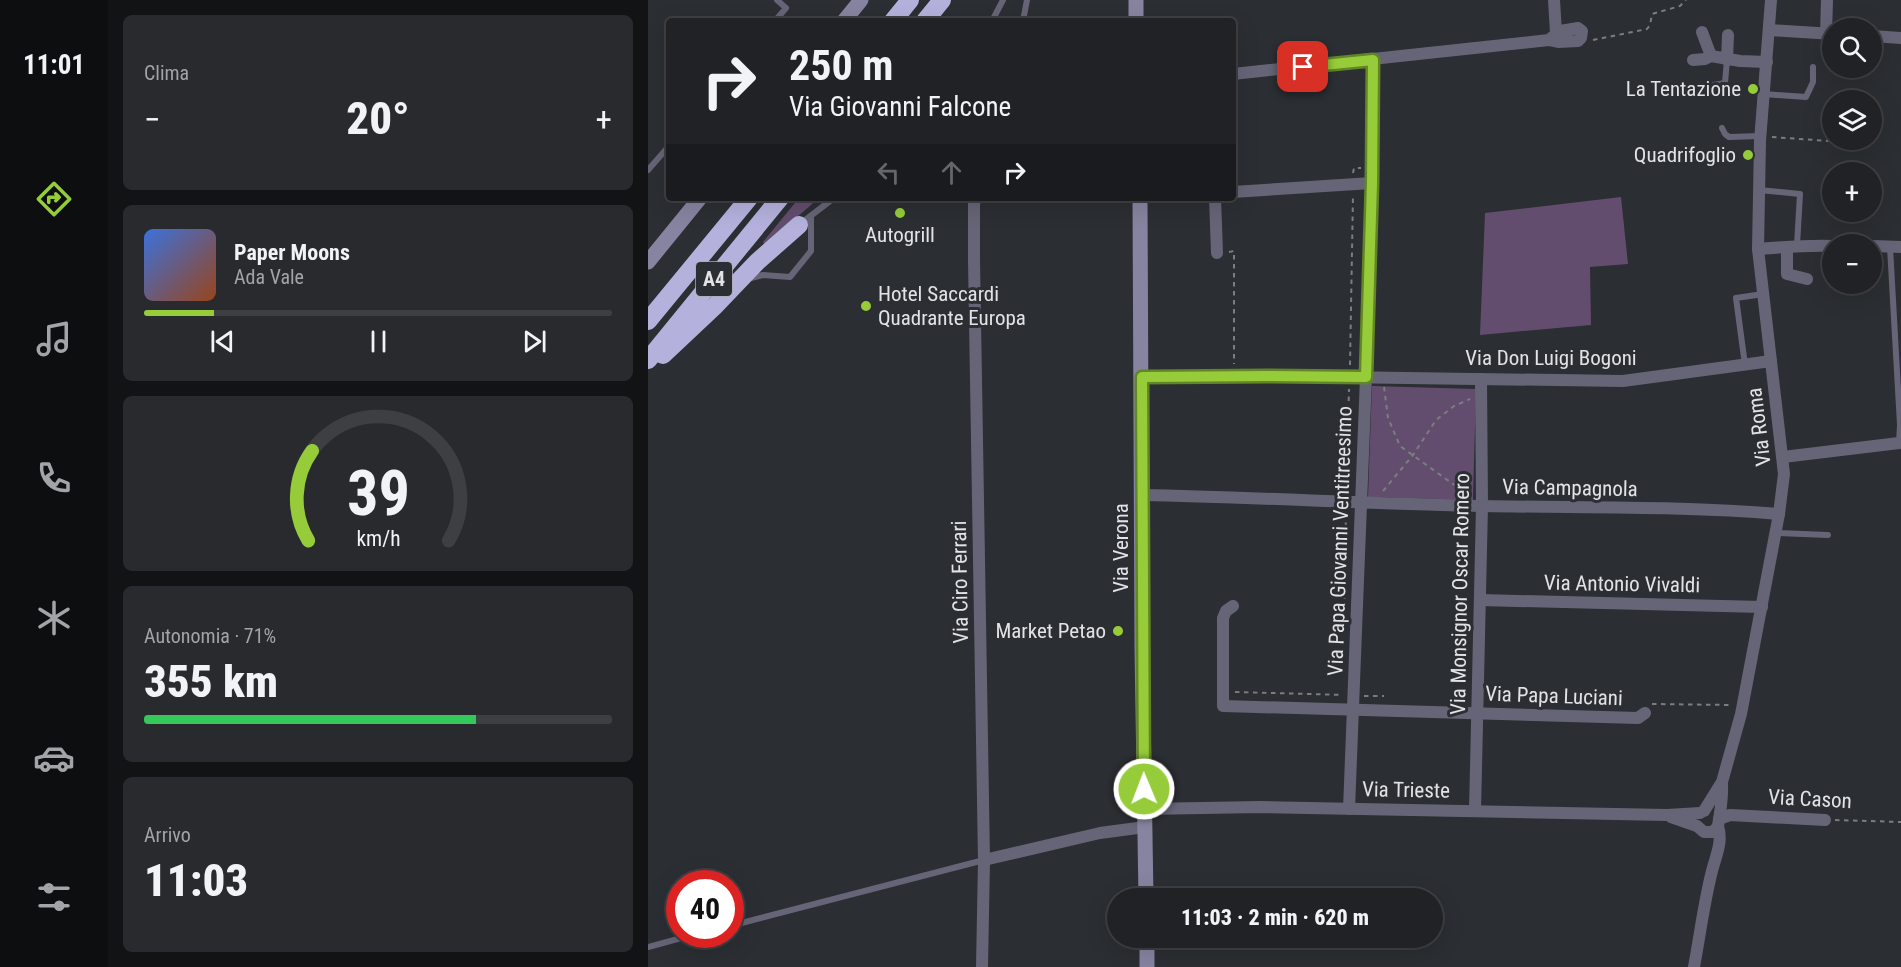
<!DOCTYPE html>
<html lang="it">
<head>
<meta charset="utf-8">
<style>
	body { margin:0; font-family:"Roboto Condensed",sans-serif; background:#282a2e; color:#f1f3f6; height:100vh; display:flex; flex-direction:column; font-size:22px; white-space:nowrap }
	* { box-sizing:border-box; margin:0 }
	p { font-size:20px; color:#a2a4a7 }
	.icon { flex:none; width:33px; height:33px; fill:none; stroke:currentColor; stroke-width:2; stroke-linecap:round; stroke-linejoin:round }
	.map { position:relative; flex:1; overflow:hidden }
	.panel { display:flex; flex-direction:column; gap:15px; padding:15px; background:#121315; width:540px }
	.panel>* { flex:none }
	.top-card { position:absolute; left:18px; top:18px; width:570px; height:183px; border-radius:6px; box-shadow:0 6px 24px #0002,0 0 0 2px #3d3f43; background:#202226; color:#f1f3f6; overflow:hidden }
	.buttons { position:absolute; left:1174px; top:18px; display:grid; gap:12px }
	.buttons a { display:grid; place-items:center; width:60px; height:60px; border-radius:50%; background:#202226; box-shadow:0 6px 24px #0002,0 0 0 2px #3d3f43; font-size:30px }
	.speed { position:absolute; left:18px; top:870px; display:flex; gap:12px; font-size:30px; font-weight:700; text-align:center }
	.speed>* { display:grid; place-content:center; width:78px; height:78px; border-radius:50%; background:#202226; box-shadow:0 6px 24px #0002,0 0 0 2px #3d3f43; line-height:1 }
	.speed .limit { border:9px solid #d22; background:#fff; color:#111 }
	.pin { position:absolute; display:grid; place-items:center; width:51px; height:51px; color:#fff; margin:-26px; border-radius:12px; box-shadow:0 3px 9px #0006 }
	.me { position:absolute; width:66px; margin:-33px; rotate:359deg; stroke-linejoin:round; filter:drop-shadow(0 0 4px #0008) }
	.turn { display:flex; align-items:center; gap:21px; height:126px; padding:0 24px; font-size:27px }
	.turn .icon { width:78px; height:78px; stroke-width:2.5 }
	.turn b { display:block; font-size:42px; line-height:51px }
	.lanes { display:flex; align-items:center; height:57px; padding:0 24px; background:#0003; justify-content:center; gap:30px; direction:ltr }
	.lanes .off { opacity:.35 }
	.big { font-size:45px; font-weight:800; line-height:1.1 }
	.panel .tile { flex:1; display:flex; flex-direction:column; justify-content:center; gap:9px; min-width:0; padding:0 21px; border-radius:9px; background:#282a2e }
	.panel .dial { align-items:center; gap:0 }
	.dial svg { height:156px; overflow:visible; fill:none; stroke:#3d3f43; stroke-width:7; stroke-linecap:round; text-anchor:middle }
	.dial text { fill:#f1f3f6; stroke:none }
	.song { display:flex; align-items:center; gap:18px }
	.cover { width:72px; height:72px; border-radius:9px; background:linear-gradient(135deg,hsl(220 70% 55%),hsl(20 70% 35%)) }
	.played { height:6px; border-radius:3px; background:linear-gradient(90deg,#96cc39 15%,#3d3f43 15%) }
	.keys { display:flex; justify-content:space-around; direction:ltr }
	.heat { display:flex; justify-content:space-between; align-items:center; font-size:33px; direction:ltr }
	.charge { height:9px; border-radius:4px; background:linear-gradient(90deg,#34c759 71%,#3d3f43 0) }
	.trip { position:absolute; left:459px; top:888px; width:336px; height:60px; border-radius:30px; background:#202226; box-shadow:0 6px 24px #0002,0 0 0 2px #3d3f43; font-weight:800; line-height:60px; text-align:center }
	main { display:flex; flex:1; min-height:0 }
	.menu { display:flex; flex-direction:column; width:108px; justify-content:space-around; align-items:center; background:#0d0e0f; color:#a2a4a7 }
	.menu .icon { width:42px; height:42px }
	.menu .current { color:#96cc39 }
	.menu b { font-size:27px; color:#f1f3f6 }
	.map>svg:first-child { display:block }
</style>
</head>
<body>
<main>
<nav class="menu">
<b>11:01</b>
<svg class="icon current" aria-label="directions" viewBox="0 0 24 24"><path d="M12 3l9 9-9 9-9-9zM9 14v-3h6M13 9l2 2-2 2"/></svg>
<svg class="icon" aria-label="music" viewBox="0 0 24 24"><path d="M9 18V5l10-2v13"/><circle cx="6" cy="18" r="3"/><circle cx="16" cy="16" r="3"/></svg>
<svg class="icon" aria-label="phone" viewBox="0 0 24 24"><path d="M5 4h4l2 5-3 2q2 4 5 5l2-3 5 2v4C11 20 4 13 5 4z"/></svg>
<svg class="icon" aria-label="climate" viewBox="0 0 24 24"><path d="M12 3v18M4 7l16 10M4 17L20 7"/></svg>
<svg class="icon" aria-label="car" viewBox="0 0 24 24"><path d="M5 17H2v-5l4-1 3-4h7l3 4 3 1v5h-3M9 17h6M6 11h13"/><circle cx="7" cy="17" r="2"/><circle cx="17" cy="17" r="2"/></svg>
<svg class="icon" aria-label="filters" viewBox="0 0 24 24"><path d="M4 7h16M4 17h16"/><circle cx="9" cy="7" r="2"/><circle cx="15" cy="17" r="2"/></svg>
</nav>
<section class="panel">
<div class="tile"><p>Clima</p>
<div class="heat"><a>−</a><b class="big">20°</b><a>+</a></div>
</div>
<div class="tile">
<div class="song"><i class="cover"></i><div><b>Paper Moons</b><p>Ada Vale</p></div></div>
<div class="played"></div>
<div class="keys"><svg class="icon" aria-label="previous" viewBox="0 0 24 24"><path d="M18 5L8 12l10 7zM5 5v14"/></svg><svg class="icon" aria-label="pause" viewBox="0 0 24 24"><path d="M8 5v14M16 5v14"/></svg><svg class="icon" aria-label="next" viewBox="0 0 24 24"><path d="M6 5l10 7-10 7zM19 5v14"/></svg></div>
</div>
<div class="tile dial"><svg viewBox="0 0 100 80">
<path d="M14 69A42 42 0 1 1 86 69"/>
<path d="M14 69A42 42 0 0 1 16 23" stroke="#96cc39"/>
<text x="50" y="56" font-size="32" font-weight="700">39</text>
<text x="50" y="72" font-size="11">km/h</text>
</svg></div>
<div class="tile"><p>Autonomia · 71%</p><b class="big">355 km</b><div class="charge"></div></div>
<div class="tile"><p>Arrivo</p><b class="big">11:03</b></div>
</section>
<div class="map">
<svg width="1253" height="967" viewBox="0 0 1253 967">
	<rect width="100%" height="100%" fill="#2b2e32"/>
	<g fill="#634d6e">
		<polygon points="973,197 980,264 942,267 943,325 832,335 837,213"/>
		<polygon points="151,198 171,198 117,245 115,242"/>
		<polygon points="724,386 828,389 825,500 720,497"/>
	</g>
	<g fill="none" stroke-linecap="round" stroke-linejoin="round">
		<g stroke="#7b7d80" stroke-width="2" stroke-dasharray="4.5 4.5" stroke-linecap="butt">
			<polyline points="945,40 999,29 1002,25 1004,14 1032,6 1038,0"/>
			<polyline points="1124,137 1181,141"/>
			<polyline points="705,173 706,168 713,168"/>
			<polyline points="581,252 586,251 586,364"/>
			<polyline points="702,365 705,194"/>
			<polyline points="736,387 740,418 752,446 805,484 822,489"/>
			<polyline points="698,491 701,389"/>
			<polyline points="735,491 765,455 788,420 806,406 822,399"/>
			<polyline points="696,608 698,512"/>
			<polyline points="587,692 695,695"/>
			<polyline points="716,696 736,696"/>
			<polyline points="1004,704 1082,705"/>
			<polyline points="1187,820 1253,822"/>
		</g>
		<g stroke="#666577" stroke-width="6">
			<polyline points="127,21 138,8 129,0"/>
			<polyline points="344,21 355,0"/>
			<polyline points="375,21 379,0"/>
			<polyline points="1054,87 1077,83 1079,60"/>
			<polyline points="1116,94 1158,97 1165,82 1165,67"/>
			<polyline points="1074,128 1077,134 1081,137 1112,136"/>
			<polyline points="0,170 21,146"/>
			<polyline points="1111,190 1152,194 1149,245"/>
			<polyline points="152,224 186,198"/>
			<polyline points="1242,247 1252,425 1251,443 1252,442"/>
			<polyline points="103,278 115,275 142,277 163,251 163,216"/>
			<polyline points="1097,365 1088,298 1115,294"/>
			<polyline points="1127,533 1180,535"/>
			<polyline points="82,926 336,860"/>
			<polyline points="0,947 48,934"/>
		</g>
		<g stroke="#666577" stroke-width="12">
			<polyline points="906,0 908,33"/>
			<polyline points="1121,30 1185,34"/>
			<polyline points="1054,32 1063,56"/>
			<polyline points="1178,34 1179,0"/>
			<polyline points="1224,36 1253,38"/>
			<polyline points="1045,60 1057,59 1063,56 1092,61 1119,62"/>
			<polyline points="1079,60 1080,35"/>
			<polyline points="585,74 901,40 910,42 930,41 933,38 934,31 930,28 912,31 901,40"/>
			<polyline points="585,192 724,183"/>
			<polyline points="329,198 326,202 326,260 336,860 334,967"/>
			<polyline points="567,198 569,253"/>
			<polyline points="1224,246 1253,247"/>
			<polyline points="1139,248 1139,274 1159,279"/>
			<path d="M1110 249C1135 247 1159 245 1185 246"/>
			<polyline points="494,377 621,376 975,381 1123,361"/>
			<polyline points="1135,457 1251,443"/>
			<path d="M494 495C608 497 721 504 835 506 934 508 1033 506 1131 514"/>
			<polyline points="832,600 1114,607"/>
			<polyline points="585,606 578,611 575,618 575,706 990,718 997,713"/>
			<polyline points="496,809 612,807 1019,815 1052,813"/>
			<polyline points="701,809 718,377 724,183 725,60"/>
			<polyline points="827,811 834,506 833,379"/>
			<polyline points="1056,811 1074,782 1093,714 1131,514 1136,474 1110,249 1112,141 1123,0"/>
			<path d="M1023 817 1049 826 1056 832H1065L1070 826C1072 812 1075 799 1074 784"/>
			<polyline points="1071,819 1082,815 1177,820"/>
			<polyline points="336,860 452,833 497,827"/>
			<path d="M1046 967C1052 935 1056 902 1064 871 1068 855 1075 842 1070 826"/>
		</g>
		<g stroke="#8684a0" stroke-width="15">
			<polyline points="488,0 488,21"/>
			<polyline points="196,21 213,0"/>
			<polyline points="492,198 494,648 498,898"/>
			<polyline points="0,262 52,198"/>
			<polyline points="499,938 499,967"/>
		</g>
		<g stroke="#b4b1dd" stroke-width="18">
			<polyline points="245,21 262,0"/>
			<polyline points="277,21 294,0"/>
			<polyline points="0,321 101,198"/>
			<polyline points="15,355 66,307 109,262 151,225"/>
			<polyline points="0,360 132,198"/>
		</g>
	</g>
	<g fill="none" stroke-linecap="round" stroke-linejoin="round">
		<g stroke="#628525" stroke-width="15">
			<polyline id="route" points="496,789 494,377 621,376 718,377 724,183 725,60 655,67"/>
		</g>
		<use href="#route" stroke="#96cc39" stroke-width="10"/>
	</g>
	<g fill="#96cc39" stroke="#2b2e32" stroke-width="2">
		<circle cx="1105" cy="89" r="6"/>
		<circle cx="1100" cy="155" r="6"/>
		<circle cx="252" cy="213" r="6"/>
		<circle cx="218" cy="306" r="6"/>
		<circle cx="470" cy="631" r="6"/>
	</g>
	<g text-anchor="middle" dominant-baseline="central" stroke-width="6" stroke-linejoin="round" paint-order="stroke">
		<rect fill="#2b2e32" stroke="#abadb0" stroke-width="1.5" x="48" y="262" width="36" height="34" rx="4.5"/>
		<g font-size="20" font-weight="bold" fill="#e2e3e6">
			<text x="66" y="279">A4</text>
		</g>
		<g font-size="21" fill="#e2e3e6" stroke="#2b2e32" text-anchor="end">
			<text x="1093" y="89">La Tentazione</text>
			<text x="1088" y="155">Quadrifoglio</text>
			<text x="252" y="235" text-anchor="middle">Autogrill</text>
			<text x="230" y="294" text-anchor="start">Hotel Saccardi<tspan x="230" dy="24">Quadrante Europa</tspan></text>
			<text x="458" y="631">Market Petao</text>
		</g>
		<g font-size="21" fill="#e2e3e6" stroke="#2b2e32">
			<text x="903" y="358">Via Don Luigi Bogoni</text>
			<text transform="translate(1111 427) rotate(-97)">Via Roma</text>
			<text transform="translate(922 488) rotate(1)">Via Campagnola</text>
			<text transform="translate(692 541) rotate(-88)">Via Papa Giovanni Ventitreesimo</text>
			<text transform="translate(473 548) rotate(-90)">Via Verona</text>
			<text transform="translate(312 582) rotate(-91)">Via Ciro Ferrari</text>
			<text transform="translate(974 584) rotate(1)">Via Antonio Vivaldi</text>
			<text transform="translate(812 594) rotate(-89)">Via Monsignor Oscar Romero</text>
			<text transform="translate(906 696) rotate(2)">Via Papa Luciani</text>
			<text transform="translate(758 790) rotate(1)">Via Trieste</text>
			<text transform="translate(1162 799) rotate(3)">Via Cason</text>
		</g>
	</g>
</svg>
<div class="buttons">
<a><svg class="icon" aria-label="search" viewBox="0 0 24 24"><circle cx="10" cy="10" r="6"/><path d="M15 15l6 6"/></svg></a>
<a><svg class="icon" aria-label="layers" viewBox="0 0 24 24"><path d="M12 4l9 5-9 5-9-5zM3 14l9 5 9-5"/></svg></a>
<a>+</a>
<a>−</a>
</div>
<div class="speed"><div class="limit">40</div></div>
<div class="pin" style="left:655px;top:67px;background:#d93025"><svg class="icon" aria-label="arrive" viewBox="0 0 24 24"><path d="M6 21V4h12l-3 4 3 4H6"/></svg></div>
<svg class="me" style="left:496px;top:789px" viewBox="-20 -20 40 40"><circle r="17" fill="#96cc39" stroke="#fff" stroke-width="3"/><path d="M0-11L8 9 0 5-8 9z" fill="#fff"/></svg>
<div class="trip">11:03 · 2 min · 620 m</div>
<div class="top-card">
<div class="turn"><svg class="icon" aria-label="right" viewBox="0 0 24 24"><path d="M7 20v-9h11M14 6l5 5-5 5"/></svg><div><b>250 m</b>Via Giovanni Falcone</div></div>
<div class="lanes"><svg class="icon off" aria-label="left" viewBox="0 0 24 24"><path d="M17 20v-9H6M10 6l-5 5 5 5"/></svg><svg class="icon off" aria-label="ahead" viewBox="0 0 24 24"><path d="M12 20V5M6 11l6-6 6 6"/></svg><svg class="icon" aria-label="right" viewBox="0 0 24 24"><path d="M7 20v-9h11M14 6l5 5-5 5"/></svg></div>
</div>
</div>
</main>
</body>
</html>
